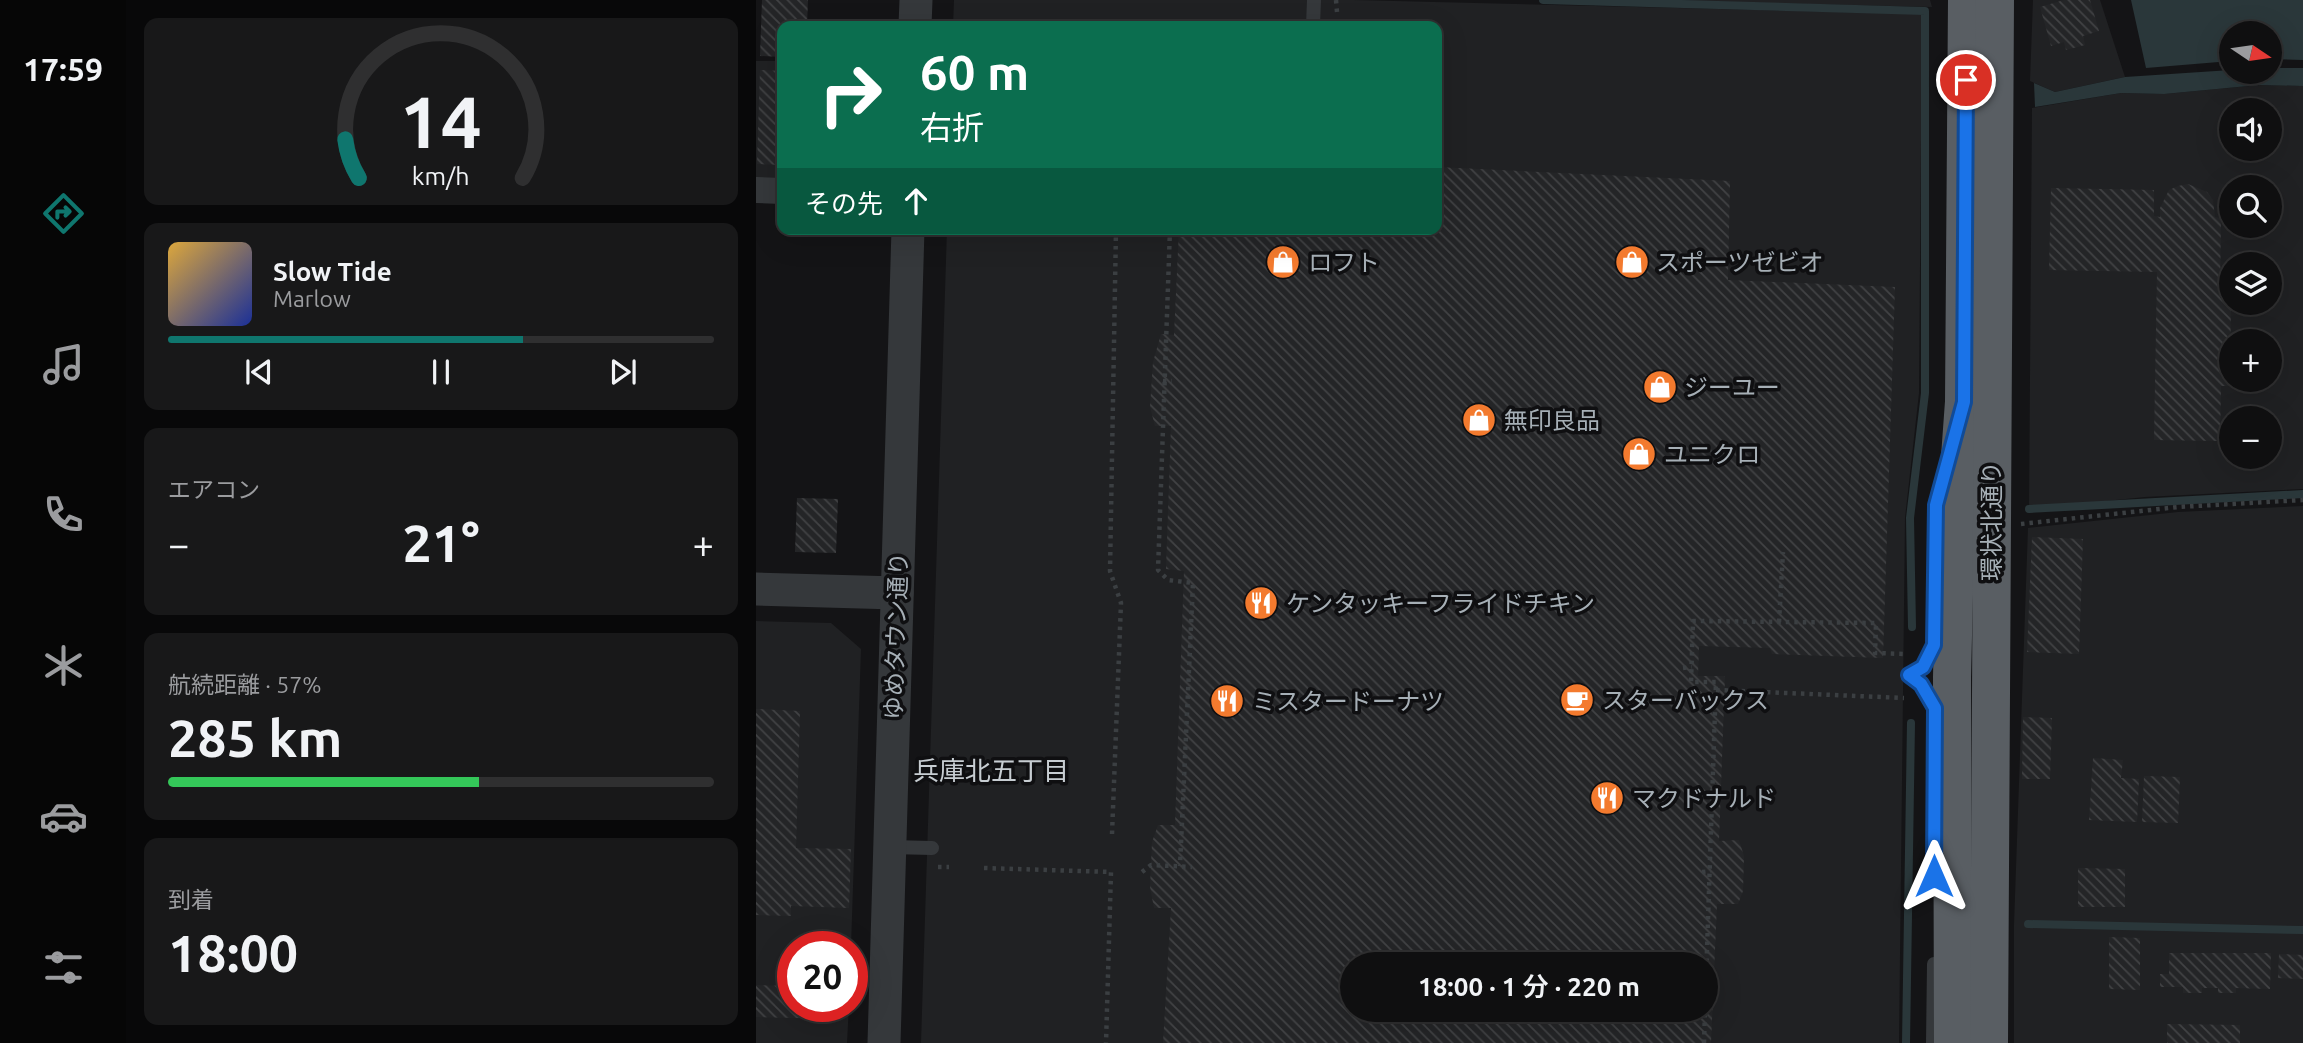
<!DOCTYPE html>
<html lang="ja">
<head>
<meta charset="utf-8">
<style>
	body { margin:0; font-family:Ubuntu,"Noto Sans JP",sans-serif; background:#181819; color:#f1f3f6; height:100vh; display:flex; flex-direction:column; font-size:26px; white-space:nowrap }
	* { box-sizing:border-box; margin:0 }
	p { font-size:23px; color:#9b9c9f }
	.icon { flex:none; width:38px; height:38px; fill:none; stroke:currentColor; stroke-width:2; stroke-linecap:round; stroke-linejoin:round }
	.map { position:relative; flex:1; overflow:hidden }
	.panel { display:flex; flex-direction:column; gap:18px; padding:18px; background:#080809; width:630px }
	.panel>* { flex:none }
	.hud { position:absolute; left:21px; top:21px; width:665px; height:214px; border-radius:14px; box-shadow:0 7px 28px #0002,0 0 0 2px #2f2f30; background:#0b6e4f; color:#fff; overflow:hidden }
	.needle { width:46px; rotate:103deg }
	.controls { position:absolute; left:1463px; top:21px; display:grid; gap:14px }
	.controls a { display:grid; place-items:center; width:63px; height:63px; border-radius:50%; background:#0f0f10; box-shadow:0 7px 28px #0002,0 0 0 2px #2f2f30; font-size:35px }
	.speed { position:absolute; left:21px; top:931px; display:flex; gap:14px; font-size:35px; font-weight:700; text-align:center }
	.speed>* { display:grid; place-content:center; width:91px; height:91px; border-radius:50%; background:#0f0f10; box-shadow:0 7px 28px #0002,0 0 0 2px #2f2f30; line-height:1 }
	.speed .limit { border:10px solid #d22; background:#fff; color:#111 }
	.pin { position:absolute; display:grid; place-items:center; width:60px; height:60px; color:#fff; margin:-30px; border:4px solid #fff; border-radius:50%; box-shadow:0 2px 7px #0007 }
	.me { position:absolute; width:77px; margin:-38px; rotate:0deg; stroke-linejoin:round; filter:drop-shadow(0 0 5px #0008) }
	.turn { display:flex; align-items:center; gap:24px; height:147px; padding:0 28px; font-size:32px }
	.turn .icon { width:91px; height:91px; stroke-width:2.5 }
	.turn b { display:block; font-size:49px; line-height:60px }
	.then { display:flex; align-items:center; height:66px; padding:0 28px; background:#0003; gap:14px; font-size:26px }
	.big { font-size:52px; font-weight:600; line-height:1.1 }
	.panel .widget { flex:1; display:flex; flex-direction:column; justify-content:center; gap:10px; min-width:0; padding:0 24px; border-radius:14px; background:#181819 }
	.panel .dial { align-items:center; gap:0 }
	.dial svg { height:182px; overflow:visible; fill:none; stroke:#2f2f30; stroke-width:7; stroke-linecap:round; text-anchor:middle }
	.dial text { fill:#f1f3f6; stroke:none }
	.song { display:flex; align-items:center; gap:21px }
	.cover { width:84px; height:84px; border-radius:10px; background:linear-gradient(135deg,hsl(40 70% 55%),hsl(230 70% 35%)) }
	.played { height:7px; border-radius:4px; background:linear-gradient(90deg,#0f766e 65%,#2f2f30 65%) }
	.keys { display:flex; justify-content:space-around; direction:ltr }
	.heat { display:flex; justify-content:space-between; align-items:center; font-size:38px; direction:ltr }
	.charge { height:10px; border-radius:5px; background:linear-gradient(90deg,#34c759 57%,#2f2f30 0) }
	.trip { position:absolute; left:584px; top:952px; width:378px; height:70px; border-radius:35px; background:#0f0f10; box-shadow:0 7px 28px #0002,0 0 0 2px #2f2f30; font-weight:600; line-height:70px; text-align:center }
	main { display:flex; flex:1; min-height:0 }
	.menu { display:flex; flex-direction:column; width:126px; justify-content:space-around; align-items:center; background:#060606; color:#9b9c9f }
	.menu .icon { width:49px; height:49px }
	.menu .current { color:#0f766e }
	.menu b { font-size:32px; color:#f1f3f6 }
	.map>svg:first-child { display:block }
</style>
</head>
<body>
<main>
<nav class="menu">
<b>17:59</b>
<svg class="icon current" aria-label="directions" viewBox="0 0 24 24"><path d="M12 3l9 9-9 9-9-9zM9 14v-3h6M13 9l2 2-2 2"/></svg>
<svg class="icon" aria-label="music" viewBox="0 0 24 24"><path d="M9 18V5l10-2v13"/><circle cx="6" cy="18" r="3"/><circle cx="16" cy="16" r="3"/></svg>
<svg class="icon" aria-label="phone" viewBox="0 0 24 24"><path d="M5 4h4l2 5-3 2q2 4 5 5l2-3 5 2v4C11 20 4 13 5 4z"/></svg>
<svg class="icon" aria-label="climate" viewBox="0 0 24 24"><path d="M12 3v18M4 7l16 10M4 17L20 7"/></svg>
<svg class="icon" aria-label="car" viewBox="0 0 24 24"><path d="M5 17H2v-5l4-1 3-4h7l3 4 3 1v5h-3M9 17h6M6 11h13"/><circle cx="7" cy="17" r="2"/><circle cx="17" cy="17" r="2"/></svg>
<svg class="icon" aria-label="filters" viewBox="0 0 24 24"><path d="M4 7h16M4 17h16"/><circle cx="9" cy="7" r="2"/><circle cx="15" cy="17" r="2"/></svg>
</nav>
<section class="panel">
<div class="widget dial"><svg viewBox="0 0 100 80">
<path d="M14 69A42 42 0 1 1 86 69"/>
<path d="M14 69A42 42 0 0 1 8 52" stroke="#0f766e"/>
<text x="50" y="56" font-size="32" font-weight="700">14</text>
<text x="50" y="72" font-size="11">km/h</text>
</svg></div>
<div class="widget">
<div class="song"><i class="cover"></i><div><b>Slow Tide</b><p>Marlow</p></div></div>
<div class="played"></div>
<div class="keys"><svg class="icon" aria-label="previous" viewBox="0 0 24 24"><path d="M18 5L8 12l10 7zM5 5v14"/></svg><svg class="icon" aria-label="pause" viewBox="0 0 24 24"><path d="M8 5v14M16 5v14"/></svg><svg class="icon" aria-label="next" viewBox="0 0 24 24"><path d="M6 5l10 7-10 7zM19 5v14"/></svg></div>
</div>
<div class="widget"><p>エアコン</p>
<div class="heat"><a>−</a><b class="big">21°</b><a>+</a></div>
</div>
<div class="widget"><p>航続距離 · 57%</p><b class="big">285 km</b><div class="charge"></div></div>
<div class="widget"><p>到着</p><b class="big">18:00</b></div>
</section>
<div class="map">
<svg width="1547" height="1043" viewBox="0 0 1547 1043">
	<defs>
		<pattern id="building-back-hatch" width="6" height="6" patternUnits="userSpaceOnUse" patternTransform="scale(1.75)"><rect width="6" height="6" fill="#242527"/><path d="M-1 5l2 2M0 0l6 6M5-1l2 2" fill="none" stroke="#414244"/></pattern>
	</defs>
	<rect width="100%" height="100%" fill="#141416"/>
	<g fill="#202123" fill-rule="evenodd">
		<path d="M198 0H598L1166 14 1163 393 1149 518 1143 1043H165L191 229H681V26H197ZM597 964H950V1010H597Z"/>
		<polygon points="896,0 1174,0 1176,7"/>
		<polygon points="1277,0 1344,0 1369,77 1299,92 1274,81"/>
		<polygon points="0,61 26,61 26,180 0,179"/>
		<path d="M1503 85 1547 86V489L1389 497 1273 509 1276 108 1365 93 1408 94ZM1475 110H1514V149H1475ZM1475 187H1514V226H1475ZM1475 264H1514V303H1475ZM1475 341H1514V380H1475ZM1475 418H1514V457H1475Z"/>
		<polygon points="1547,506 1547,1043 1258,1043 1258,925 1272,528 1422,512"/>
		<polygon points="0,621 75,623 105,649 95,947 37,947 37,1006 93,1006 91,1043 0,1043"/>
	</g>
	<g fill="#2a373a">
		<polygon points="1375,0 1547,0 1547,60 1514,59 1514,33 1475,33 1475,61 1390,68"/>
		<polygon points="1514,68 1547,68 1547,86 1503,85 1408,94 1365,93 1279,107 1278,83 1299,92 1369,77 1475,70 1475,72 1514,72"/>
	</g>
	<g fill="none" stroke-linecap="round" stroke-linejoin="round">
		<g stroke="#2a373a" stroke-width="8">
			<polyline points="787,0 1169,11 1169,393 1154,518 1156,627"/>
			<polyline points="1273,509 1547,494"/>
			<polyline points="1272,924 1547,930"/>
			<polyline points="1150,1043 1155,723"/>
		</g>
	</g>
	<g fill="url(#building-back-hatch)" fill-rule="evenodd">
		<polygon points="6,0 52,0 51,26 26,26 26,57 4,56"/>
		<polygon points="1308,0 1334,0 1343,31 1327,36 1329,45 1310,50 1308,42 1295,46 1284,7"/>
		<polygon points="4,70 26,71 26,165 1,164"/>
		<path d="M681 167 974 181 972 280 1139 287 1127 658 1016 654 1014 648 943 646 942 676H969L963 841 983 840 988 856 987 891 982 904H961L955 1043H407L415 908H398L394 887 395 865 396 842 402 825H419L428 571 410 569 415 426H399L394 407 397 362 405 334 418 335 423 229H681ZM597 964H950V1010H597Z"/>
		<polygon points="1432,184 1451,192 1457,200 1459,217 1465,218 1464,298 1475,298 1475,303 1474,386 1465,386 1464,441 1398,440 1401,272 1293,270 1295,188 1398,190 1398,216 1404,217 1404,208 1413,190 1422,186"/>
		<polygon points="41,498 82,499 80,553 39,552"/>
		<polygon points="1276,537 1327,539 1323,654 1271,652"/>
		<polygon points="0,709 44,711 40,848 95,849 93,908 35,906 35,916 0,915"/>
		<polygon points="1267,717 1296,718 1294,779 1266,779"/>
		<polygon points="1337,758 1367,760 1365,778 1383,779 1381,822 1333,820"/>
		<polygon points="1388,776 1424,777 1422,823 1386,822"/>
		<polygon points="1322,868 1369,869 1369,907 1322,907"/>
		<polygon points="1353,937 1384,938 1384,990 1353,989"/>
		<polygon points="1413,953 1515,953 1514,989 1480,988 1480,993 1462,993 1462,988 1446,988 1446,993 1427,993 1427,987 1404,987 1404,974 1413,974"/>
		<polygon points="1523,954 1547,955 1547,979 1522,978"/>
		<polygon points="0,985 37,986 37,1006 85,1006 85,1019 0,1017"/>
		<polygon points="1411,1024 1484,1025 1484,1043 1411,1043"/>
	</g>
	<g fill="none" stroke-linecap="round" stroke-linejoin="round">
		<g stroke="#3b3f42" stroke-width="4.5" stroke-dasharray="3.5 5" stroke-linecap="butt">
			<polyline points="580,0 581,12"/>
			<polyline points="414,229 402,570 412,580 437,583 424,866"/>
			<polyline points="407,381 416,381"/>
			<polyline points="1265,524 1422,507 1547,500"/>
			<polyline points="1023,622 1027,552"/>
			<polyline points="927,668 936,667"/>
			<polyline points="960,690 1148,698"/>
			<polyline points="356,834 365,603 354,571 360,229"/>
			<polyline points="182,867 193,867"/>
			<polyline points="228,868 355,872 350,1043"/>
			<polyline points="386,872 395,865 436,867"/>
			<polyline points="946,872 955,871"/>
			<polyline points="950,979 960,682 935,682 937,621 1120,623 1119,653 1149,654"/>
			<polyline points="948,1043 949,1010"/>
		</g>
		<g stroke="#35383b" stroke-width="14">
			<polyline points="557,26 558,0"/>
			<path d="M1179 720C1179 700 1168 686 1152 675L1167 667 1178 645 1180 505 1187 478"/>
			<polyline points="134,847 176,848"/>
			<polyline points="1177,1043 1178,964"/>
		</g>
		<polyline stroke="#35383b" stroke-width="26" points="0,190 26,191"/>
		<g stroke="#35383b" stroke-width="33">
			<polyline points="159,26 160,0"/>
			<polyline points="0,589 141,593"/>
			<polyline points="128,1043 152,229"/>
		</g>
		<g stroke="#595e63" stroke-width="38">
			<polyline points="1197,1043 1196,677 1200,512 1208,402 1211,0"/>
			<polyline points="1233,1043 1239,0"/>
		</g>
	</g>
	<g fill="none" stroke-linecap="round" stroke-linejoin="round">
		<g stroke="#114b97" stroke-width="18">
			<polyline id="route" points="1178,876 1179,708 1165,684 1153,675 1167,667 1178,645 1180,505 1208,402 1210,80"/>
		</g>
		<use href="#route" stroke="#1a73e8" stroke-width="12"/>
	</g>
	<defs>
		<g id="shop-disc" transform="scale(1.75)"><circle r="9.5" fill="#f37a2e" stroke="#0f0f11"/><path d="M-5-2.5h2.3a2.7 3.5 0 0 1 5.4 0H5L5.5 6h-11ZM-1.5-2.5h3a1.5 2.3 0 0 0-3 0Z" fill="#fff"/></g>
		<g id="restaurant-disc" transform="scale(1.75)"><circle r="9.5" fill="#f37a2e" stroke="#0f0f11"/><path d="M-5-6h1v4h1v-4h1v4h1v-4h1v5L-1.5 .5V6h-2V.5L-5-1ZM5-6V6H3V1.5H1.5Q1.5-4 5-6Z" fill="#fff"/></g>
		<g id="cafe-disc" transform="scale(1.75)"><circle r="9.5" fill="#f37a2e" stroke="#0f0f11"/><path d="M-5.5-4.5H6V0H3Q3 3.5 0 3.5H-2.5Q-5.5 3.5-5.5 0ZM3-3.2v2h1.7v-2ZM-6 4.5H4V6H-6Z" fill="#fff"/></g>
	</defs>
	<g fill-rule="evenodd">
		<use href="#shop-disc" x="527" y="262"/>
		<use href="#shop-disc" x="876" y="262"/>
		<use href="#shop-disc" x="904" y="387"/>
		<use href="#shop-disc" x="723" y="420"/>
		<use href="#shop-disc" x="883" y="454"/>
		<use href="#restaurant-disc" x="505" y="603"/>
		<use href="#cafe-disc" x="821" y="700"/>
		<use href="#restaurant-disc" x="471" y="701"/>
		<use href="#restaurant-disc" x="851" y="798"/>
	</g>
	<g text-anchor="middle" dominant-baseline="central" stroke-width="7" stroke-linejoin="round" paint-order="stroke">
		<g font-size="24" fill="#a6afb6" stroke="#0f0f11" text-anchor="start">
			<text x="552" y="262">ロフト</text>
			<text x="900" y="262">スポーツゼビオ</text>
			<text x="928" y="387">ジーユー</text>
			<text x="748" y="420">無印良品</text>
			<text x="908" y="454">ユニクロ</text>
			<text x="530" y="603">ケンタッキーフライドチキン</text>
			<text x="846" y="700">スターバックス</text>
			<text x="496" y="701">ミスタードーナツ</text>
			<text x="876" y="798">マクドナルド</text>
		</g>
		<g font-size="24" fill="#a6afb6" stroke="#0f0f11">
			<text transform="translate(1235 521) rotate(-90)">環状北通り</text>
			<text transform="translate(140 636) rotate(-88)">ゆめタウン通り</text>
		</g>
		<g font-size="26" fill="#c7cdd2" stroke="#0f0f11">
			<text x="235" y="770">兵庫北五丁目</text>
		</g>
	</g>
</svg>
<div class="controls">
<a><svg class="needle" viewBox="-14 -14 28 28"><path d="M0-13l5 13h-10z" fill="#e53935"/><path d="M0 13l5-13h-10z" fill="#9b9c9f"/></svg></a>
<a><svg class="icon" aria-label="sound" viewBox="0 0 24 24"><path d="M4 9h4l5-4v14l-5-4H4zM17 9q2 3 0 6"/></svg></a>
<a><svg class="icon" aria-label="search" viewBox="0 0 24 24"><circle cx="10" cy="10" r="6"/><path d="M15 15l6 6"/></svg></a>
<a><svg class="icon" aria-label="layers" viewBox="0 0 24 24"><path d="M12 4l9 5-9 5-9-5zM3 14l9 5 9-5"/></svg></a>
<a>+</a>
<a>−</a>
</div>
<div class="speed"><div class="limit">20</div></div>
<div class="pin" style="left:1210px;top:80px;background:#d93025"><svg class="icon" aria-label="arrive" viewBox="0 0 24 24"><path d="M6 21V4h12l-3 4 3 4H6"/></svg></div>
<svg class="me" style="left:1178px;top:876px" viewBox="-20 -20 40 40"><path d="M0-17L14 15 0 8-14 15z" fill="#1a73e8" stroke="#fff" stroke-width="4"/></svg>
<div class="trip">18:00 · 1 分 · 220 m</div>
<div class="hud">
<div class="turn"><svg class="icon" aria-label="right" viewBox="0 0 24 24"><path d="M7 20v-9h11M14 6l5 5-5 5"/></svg><div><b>60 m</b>右折</div></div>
<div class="then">その先<svg class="icon" aria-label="ahead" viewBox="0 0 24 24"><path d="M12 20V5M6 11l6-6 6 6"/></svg></div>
</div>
</div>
</main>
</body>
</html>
